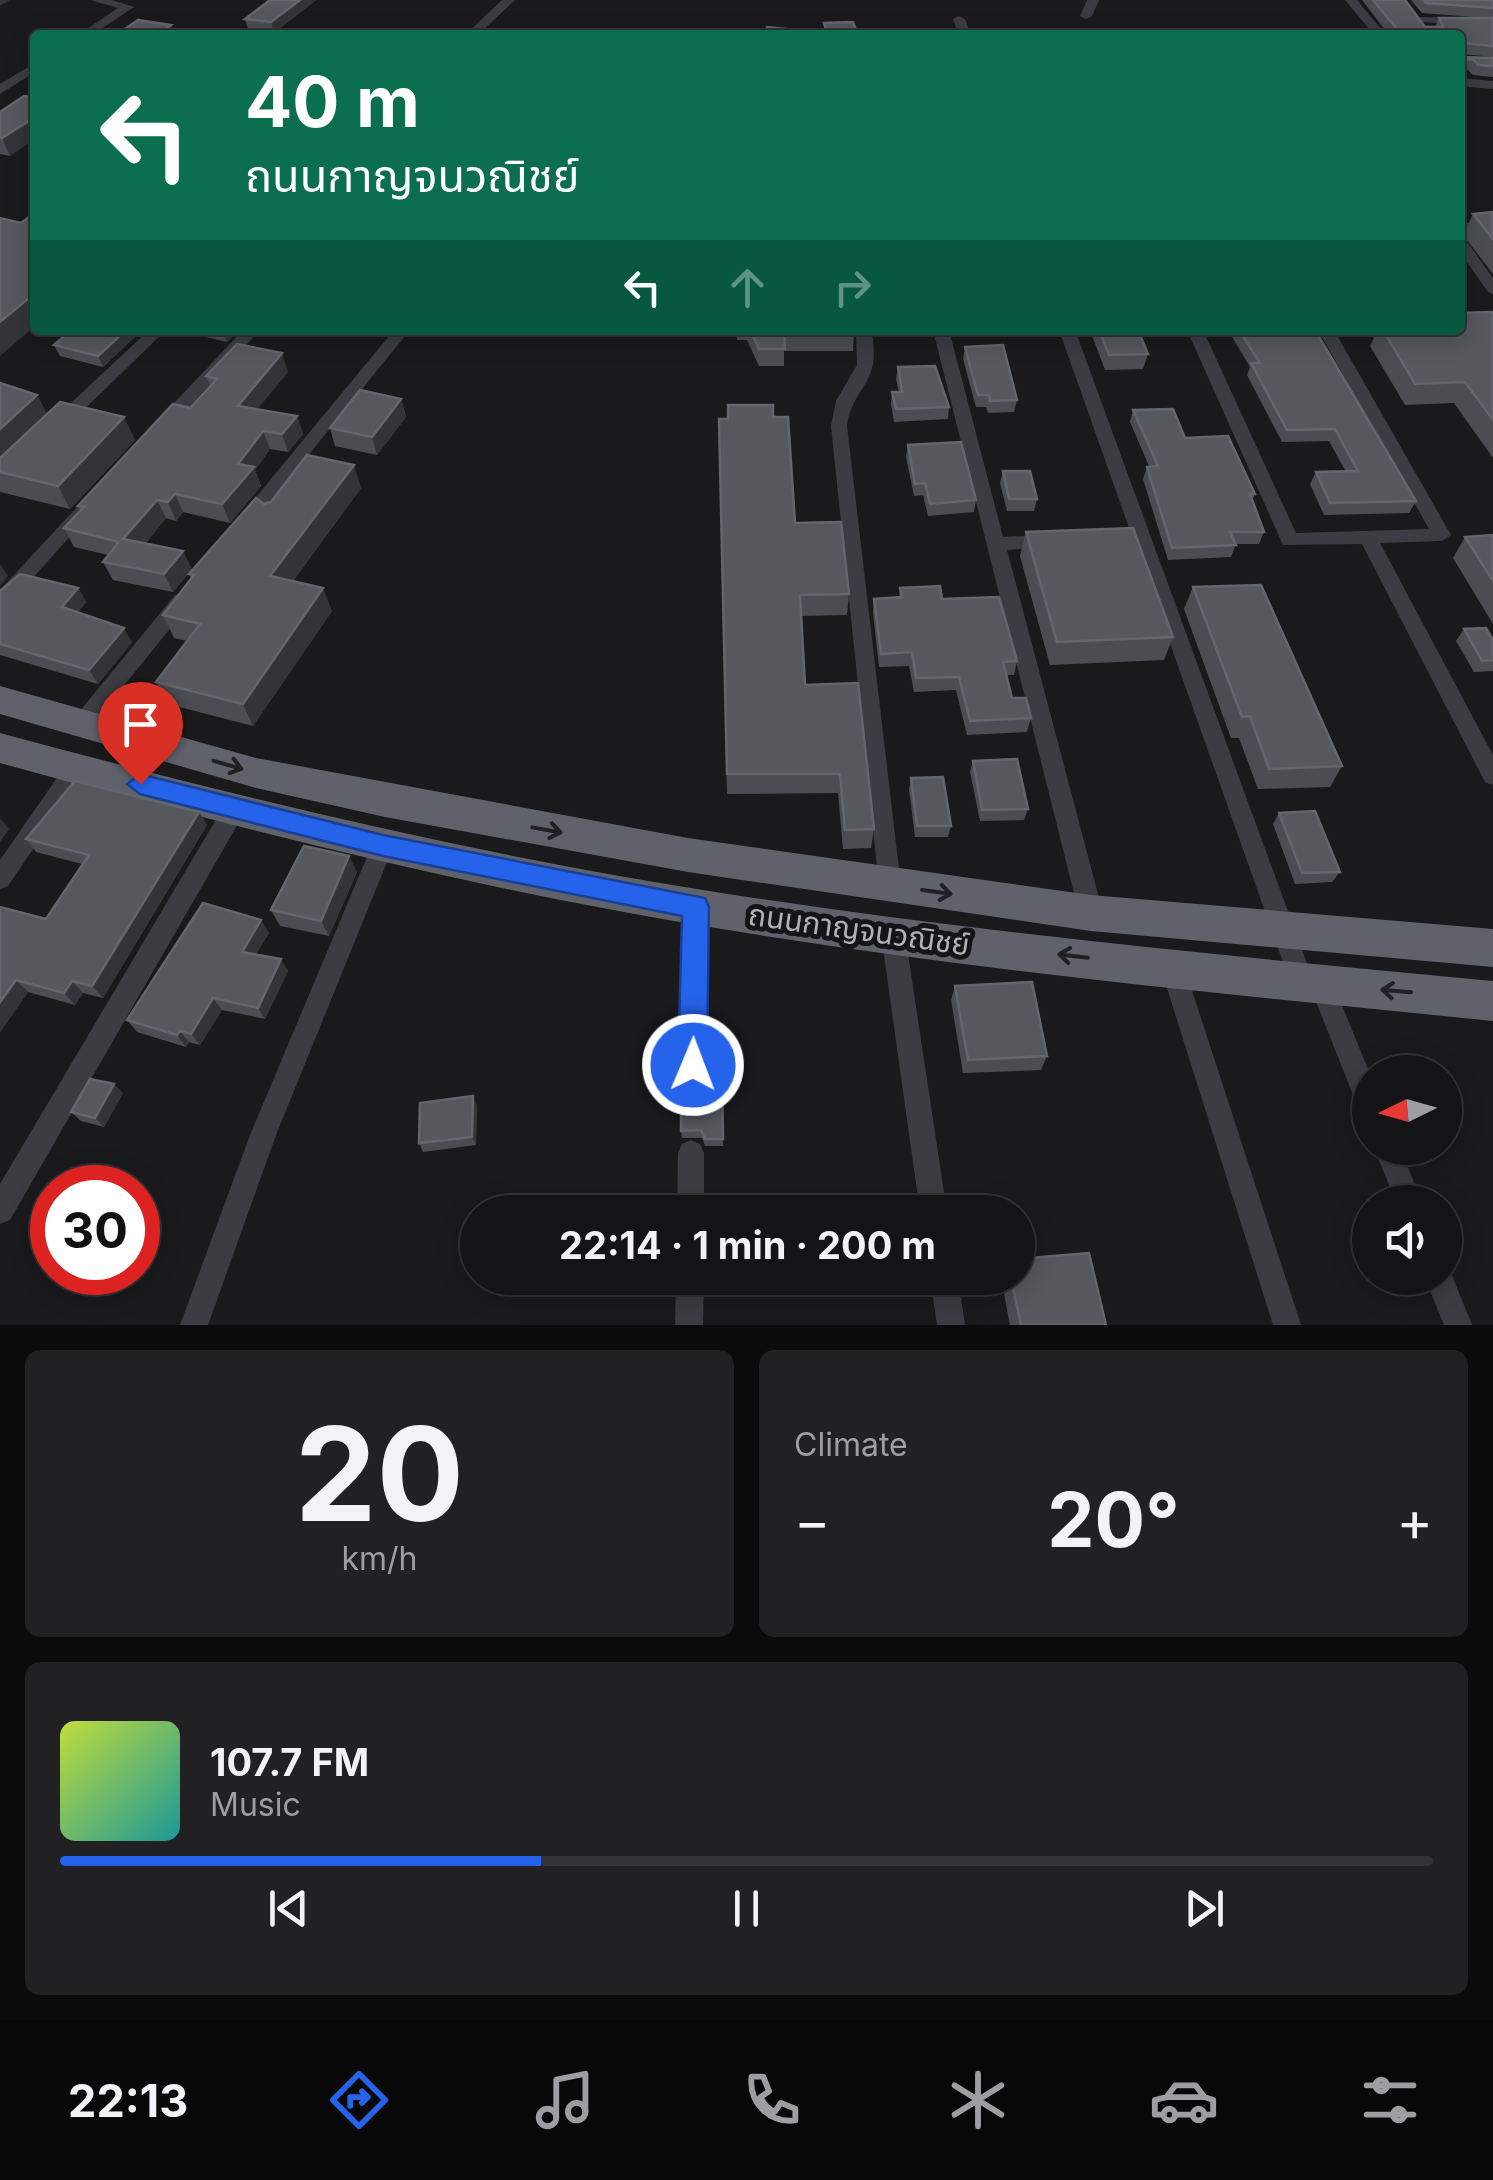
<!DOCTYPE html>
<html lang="en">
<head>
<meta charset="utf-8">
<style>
	body { margin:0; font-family:Inter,"Noto Sans Thai",sans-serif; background:#212123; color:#f1f3f6; height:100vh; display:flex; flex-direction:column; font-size:38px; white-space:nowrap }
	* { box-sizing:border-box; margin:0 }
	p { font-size:32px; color:#9d9ea1 }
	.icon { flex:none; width:55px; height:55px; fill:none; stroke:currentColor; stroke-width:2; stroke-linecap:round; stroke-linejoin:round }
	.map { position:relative; height:1325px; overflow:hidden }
	.side { display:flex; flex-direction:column; gap:25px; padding:25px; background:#0b0b0c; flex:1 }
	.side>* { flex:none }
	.top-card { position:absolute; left:30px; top:30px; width:1435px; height:305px; border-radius:10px; box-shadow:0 5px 25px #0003,0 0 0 2px #333335; background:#0b6e4f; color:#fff; overflow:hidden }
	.needle { width:65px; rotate:265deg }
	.buttons { position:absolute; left:1352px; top:1055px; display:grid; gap:20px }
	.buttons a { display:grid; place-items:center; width:110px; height:110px; border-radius:50%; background:#141416; box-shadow:0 5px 25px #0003,0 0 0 2px #333335; font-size:50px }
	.speed { position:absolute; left:30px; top:1165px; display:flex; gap:20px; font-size:50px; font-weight:700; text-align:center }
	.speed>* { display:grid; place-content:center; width:130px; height:130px; border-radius:50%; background:#141416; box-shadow:0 5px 25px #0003,0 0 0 2px #333335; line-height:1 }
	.speed .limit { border:15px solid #d22; background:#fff; color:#111 }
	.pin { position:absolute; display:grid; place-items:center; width:85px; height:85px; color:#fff; margin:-102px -42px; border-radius:50% 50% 50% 0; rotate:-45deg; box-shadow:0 0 10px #0007 }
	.pin .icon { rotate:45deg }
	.me { position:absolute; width:110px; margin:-55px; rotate:1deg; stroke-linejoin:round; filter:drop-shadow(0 0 8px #0008) }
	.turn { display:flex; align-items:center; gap:35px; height:210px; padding:0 50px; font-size:45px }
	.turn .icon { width:130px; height:130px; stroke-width:2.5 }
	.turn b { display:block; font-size:70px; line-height:85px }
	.lanes { display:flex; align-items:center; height:95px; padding:0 50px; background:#0003; justify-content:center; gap:50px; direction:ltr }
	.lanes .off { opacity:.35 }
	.big { font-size:75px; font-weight:700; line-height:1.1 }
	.side .card { flex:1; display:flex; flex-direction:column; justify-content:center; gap:15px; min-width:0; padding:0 35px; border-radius:15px; background:#212123 }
	.side .dial { align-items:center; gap:0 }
	.dial b { font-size:130px; line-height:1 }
	.song { display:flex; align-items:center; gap:30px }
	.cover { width:120px; height:120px; border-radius:15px; background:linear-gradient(135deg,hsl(70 70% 55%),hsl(180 70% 35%)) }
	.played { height:10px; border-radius:5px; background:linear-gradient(90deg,#2563eb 35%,#333335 35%) }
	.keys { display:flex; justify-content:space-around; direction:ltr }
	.heat { display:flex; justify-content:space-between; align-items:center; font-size:55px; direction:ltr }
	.side .tiles { flex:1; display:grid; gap:25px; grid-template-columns:1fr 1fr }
	.card:last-child { grid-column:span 2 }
	.trip { position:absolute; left:460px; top:1195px; width:575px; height:100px; border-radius:50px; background:#141416; box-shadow:0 5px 25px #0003,0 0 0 2px #333335; font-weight:700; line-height:100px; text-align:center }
	.tabs { display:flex; height:160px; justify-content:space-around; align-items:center; background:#080809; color:#9d9ea1 }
	.tabs .icon { width:70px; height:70px }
	.tabs .selected { color:#2563eb }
	.tabs b { font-size:45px; color:#f1f3f6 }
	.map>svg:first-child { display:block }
</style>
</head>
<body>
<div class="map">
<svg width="1493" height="1325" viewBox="0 0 1493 1325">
	<rect width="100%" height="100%" fill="#1a1a1d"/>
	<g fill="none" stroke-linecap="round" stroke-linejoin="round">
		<g fill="#3b3d42" fill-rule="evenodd">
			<polygon points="90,0 112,0 134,7 92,35 78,35 118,8"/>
			<polygon points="502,0 515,0 478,35 465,35"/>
			<polygon points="1087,0 1099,0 1092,16 1086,19 1080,16"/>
			<polygon points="1345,0 1357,0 1386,35 1374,35"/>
			<polygon points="959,16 965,19 971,35 959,35 953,19"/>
			<polygon points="1417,17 1493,19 1493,25 1413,22 1411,20"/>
			<polygon points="861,29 865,31 868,35 856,35"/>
			<polygon points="35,63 35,72 0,94 0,84"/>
			<polygon points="1460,78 1493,81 1493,89 1460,86"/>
			<polygon points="1493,222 1493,230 1460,231 1460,223"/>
			<polygon points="1460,238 1465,239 1493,278 1493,294 1488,292 1460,252"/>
			<polygon points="149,330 166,330 66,427 54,427 54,419"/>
			<polygon points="243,330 260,330 170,428 158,428 158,420"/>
			<polygon points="394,330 410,330 250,527 238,527 235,523 238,519"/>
			<path d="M856 330H872C873 341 875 353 873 364 868 388 850 398 847 426L901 886 898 893 890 896 882 893 879 886 831 426 836 401 857 365Z"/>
			<polygon points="933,330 949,330 1003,537 1048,535 1057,541 1048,547 1007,550 1103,913 1099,920 1091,923 1083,920 1079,913"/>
			<polygon points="1059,330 1075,330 1312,977 1321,973 1330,976 1370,1074 1370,1119 1361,1115 1311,989 1302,993 1293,990 1290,982"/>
			<polygon points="1187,330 1203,330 1296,533 1429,529 1318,330 1334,330 1451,535 1442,541 1380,543 1493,755 1493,785 1485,782 1362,544 1283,545"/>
			<polygon points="83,505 89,507 92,511 89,515 7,607 0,609 0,590 77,507"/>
			<polygon points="182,593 192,600 189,605 89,729 75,729 72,723 75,717 175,595"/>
			<polygon points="76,759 84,762 87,768 84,774 8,886 0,889 0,860 68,762"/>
			<polygon points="235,799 243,801 246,808 243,815 10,1220 0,1224 0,1184 227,801"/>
			<polygon points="383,835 391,838 394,845 276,1135 208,1325 180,1325 250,1135 372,845 375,838"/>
			<polygon points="696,897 704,900 708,907 706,1065 702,1074 693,1077 684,1074 680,1065 684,907 688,900"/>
			<polygon points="893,923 901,926 905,934 947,1212 920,1212 881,934 885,926"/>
			<polygon points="1173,958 1181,961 1185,969 1301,1325 1273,1325 1161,969 1165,961"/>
			<polygon points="691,1140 700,1144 704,1153 704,1212 677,1212 678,1153 682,1144"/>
			<polygon points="1374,1148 1400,1148 1422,1202 1396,1202"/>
			<polygon points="1445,1266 1449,1268 1472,1325 1444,1325 1425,1278 1445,1278"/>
			<polygon points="676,1278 704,1278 703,1325 675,1325"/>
			<polygon points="930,1278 958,1278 965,1325 937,1325"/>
		</g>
		<g fill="#5f626a" fill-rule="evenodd">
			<polygon points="0,686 256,758 688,838 1091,895 1493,929 1493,967 1091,931 688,872 385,817 256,788 0,714"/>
			<path d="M0 733C201 787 403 837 608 874 901 926 1198 953 1493 981V1021C1197 991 900 964 608 909 403 871 201 818 0 763Z"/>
		</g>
	</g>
	<g fill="#4b4d52">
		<polygon points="316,0 274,33 248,29 245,19"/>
		<polygon points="1362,0 1405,0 1425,27 1435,27 1439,18 1487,18 1422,13 1411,0 1493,0 1493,57 1462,54 1462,57 1493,58 1493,77 1473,75 1468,70 1460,70 1460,35 1389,35"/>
		<polygon points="30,97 10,156 0,154 0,112"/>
		<polygon points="1493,212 1493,274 1463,235 1473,214"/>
		<polygon points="1493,312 1493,458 1454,403 1405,405 1370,346 1374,338 1369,330 1460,330"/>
		<polygon points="72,330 142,330 103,367 60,356 54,345"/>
		<polygon points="176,330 239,330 227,342"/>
		<polygon points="718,330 854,330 853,351 784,351 784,366 759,366 747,340 737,340 737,332 718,332"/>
		<polygon points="1090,330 1138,330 1148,354 1143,369 1105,370"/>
		<polygon points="1228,330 1315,330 1416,501 1409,513 1324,515 1310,484 1316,472 1346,472 1329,441 1282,442 1247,375 1250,367"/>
		<polygon points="965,347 1017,400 1014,412 988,413 986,407 976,407 963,359"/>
		<polygon points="898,367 949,407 948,419 894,422 891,404 892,392 899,392 896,379"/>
		<polygon points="288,372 257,409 297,416 303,434 288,452 270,449 255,470 261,486 230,523 183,512 176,521 166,518 145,544 192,569 173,592 113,580 103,562 108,555 74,547 64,528 80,511 78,506 190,408 210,386 206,376"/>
		<polygon points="0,383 37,395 47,414 135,440 70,509 0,492"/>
		<polygon points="401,399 406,417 377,455 335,446 330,428"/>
		<polygon points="1133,410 1185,438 1255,494 1252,501 1264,532 1259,544 1236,544 1231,557 1168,560 1143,479 1147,467 1149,466 1130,422"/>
		<polygon points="773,417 795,523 849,594 847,615 801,616 805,685 874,829 871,848 843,849 838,793 727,794 719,419"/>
		<polygon points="908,445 976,500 974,512 928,516 923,495 914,496 906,457"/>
		<polygon points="1003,471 1037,499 1034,511 1007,511 1000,483"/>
		<polygon points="361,488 293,581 332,611 253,726 168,704 156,682 187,641 174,638 163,615 191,579 189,574 264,504"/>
		<polygon points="1026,532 1173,637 1164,660 1050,665 1020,556"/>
		<polygon points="1493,535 1493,624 1453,558 1465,537"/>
		<polygon points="1193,587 1342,766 1330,787 1258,789 1239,738 1231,738 1184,609"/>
		<polygon points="78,588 86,602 78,612 132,642 98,684 0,655 0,591"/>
		<polygon points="900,588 942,599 1017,661 1014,675 1006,675 1012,698 1031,718 1027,732 967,735 956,690 914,692 909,666 879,667 873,613 874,599 899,598"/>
		<polygon points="1464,629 1493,640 1493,671 1474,672 1456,641"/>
		<polygon points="973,761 1028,809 1024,820 980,821 970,772"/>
		<polygon points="911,778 951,826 948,837 915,837 909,789"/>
		<polygon points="199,812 207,825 103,998 83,993 75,1005 28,992 0,1032 0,907 46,919 82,864 36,852 26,839"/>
		<polygon points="1279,813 1340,872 1332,882 1295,884 1273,824"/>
		<polygon points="357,872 329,936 280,926 271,910"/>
		<polygon points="261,920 269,933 256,954 288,971 265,1019 222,1010 200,1045 189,1042 186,1047 137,1032 127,1020"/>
		<polygon points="955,986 1047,1056 1041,1070 963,1073 951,1000"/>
		<polygon points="722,1069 723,1146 705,1146 702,1138 682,1138 681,1131 701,1094"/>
		<polygon points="123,1093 104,1127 81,1121 71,1112"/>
		<polygon points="477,1105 476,1145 423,1152 419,1143"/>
		<polygon points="1001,1278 1018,1278 1106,1325 1010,1325"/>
	</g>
	<g fill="#333438">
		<polygon points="0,0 10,0 0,6"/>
		<polygon points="300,0 316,0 274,33 271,22"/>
		<polygon points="171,25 175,35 157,35"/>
		<polygon points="35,117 35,139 10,156 2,138"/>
		<polygon points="35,293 35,326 0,356 0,322"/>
		<polygon points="126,330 142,330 103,367 98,356"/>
		<polygon points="223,330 239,330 227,342"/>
		<polygon points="282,353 288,372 245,424 238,406"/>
		<polygon points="37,395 49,418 0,464 0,429"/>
		<polygon points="401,399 406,417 377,455 372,437"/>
		<polygon points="297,416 303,434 288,452 282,434"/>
		<polygon points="124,417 135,440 70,509 58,486"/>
		<polygon points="263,431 270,449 255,470 261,486 230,523 222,504 238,464"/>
		<polygon points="354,465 361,488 280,598 270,576"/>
		<polygon points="175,494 183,512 176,521 168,502"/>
		<polygon points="157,500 166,518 133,558 123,539"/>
		<polygon points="183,551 192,569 173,592 164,574"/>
		<polygon points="0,564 8,576 0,586"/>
		<polygon points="78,588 86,602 70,621 62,607"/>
		<polygon points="323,588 332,611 253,726 243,704"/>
		<polygon points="124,628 132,642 98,684 89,670"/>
		<polygon points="199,812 207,825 103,998 92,986"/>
		<polygon points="0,818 9,829 0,842"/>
		<polygon points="349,856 357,872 329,936 321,921"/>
		<polygon points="261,920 269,933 250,964 242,952"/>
		<polygon points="281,959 288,971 265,1019 258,1008"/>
		<polygon points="16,980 28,992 0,1032 0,1002"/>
		<polygon points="72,981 83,993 75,1005 64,993"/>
		<polygon points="213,998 222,1010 200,1045 191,1034"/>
		<polygon points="180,1031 189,1042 186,1047 177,1035"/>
		<polygon points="114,1084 123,1093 104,1127 95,1118"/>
		<polygon points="473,1096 477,1105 476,1145 472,1137"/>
	</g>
	<g fill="#56585e" stroke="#63666c" stroke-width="2.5">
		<polygon points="270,0 300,0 271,22 245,19"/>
		<polygon points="1373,0 1405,0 1425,27 1443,27 1439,18 1493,18 1493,46 1464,43 1462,57 1493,58 1493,66 1478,65 1473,59 1461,60 1460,35 1402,35"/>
		<polygon points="1423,0 1493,0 1493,8 1426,3"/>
		<polygon points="138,20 171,25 157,35 116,35"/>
		<polygon points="853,22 858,35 764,35 767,27 827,33 824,23"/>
		<polygon points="35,93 35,117 2,138 0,138 0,112 24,96 30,97"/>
		<polygon points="1493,212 1493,239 1473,214"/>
		<polygon points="35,213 35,293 0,322 0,218 21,223"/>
		<polygon points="1493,312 1493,420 1465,382 1415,384 1383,330 1460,330 1460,313"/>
		<polygon points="72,330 126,330 98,356 54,345"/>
		<polygon points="750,330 854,330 854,333 784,334 785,349 759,349"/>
		<polygon points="1099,330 1138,330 1148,354 1109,355"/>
		<polygon points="1239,330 1315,330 1416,501 1330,503 1316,472 1358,471 1335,429 1287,430 1251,363 1260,363"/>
		<polygon points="237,344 282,353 238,406 297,416 282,434 263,431 238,464 254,467 222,504 175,494 168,502 157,500 123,539 183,551 164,574 103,562 119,542 64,528 84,507 78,506 173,404 190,408 217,379 206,376"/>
		<polygon points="1003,345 1017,400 990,401 989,395 978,395 965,347"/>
		<polygon points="935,366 949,407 896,409 892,392 902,392 898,367"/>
		<polygon points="0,383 37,395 0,429"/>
		<polygon points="360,390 401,399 372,437 330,428"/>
		<polygon points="60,402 124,417 58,486 0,472 0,458"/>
		<polygon points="728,405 773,405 773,417 788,417 795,523 841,522 849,594 800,595 805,685 858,683 874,829 845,830 840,774 727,774 719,419 728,419"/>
		<polygon points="1173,409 1185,438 1228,436 1255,494 1250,494 1264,532 1230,532 1236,545 1172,548 1147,467 1158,466 1133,410"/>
		<polygon points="961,442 976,500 930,504 925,483 915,484 908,445"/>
		<polygon points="307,455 354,465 270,576 323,588 243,704 156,682 200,624 163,615 194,575 189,574 256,498 264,504 271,502"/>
		<polygon points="1003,471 1030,471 1037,499 1009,499"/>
		<polygon points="1133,528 1173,637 1057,642 1026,532"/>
		<polygon points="1493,535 1493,581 1465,537"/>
		<polygon points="20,574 78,588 62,607 124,628 89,670 0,644 0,591"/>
		<polygon points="1261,585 1342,766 1269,769 1250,716 1242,717 1193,587"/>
		<polygon points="940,586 942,599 999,597 1017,661 1003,662 1012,698 1026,698 1031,718 970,721 959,677 916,678 912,652 881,654 874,599 902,597 900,588"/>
		<polygon points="1486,628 1493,640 1493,660 1482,661 1464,629"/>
		<polygon points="1017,759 1028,809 982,810 973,761"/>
		<polygon points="943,777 951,826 917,826 911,778"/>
		<polygon points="75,781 199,812 92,986 72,981 64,993 16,980 0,1002 0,907 46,919 89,855 26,839"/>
		<polygon points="1315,811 1340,872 1302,873 1279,813"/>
		<polygon points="304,846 349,856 321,921 271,910"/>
		<polygon points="203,903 261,920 242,952 281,959 258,1008 213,998 191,1034 180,1031 177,1035 127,1020"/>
		<polygon points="1032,982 1047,1056 968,1060 955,986"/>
		<polygon points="722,1069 723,1139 705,1139 701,1130 681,1131 681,1095 701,1094 701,1070"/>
		<polygon points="90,1079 114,1084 95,1118 71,1112"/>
		<polygon points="473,1096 472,1137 419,1143 420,1103"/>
		<polygon points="1089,1253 1106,1325 1021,1325 1011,1278 1018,1278 1018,1259"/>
	</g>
	<defs><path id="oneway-shaft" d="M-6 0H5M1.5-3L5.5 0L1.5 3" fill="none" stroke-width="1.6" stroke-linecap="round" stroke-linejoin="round" transform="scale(2.5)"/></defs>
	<g stroke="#202124">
		<use href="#oneway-shaft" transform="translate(228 765) rotate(16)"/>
		<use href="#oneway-shaft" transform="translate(547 830) rotate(10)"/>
		<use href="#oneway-shaft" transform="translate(937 892) rotate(8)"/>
		<use href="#oneway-shaft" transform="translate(1073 956) rotate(-173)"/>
		<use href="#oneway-shaft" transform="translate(1396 991) rotate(-175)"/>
	</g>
	<polygon fill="#2563eb" stroke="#184099" stroke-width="2.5" points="140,774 383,835 705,898 709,907 707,1065 703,1075 693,1079 683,1075 678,1065 682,916 383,856 140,794 127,784"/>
	<g text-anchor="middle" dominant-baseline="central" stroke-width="10" stroke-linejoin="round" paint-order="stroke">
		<g font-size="30" fill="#acb3bd" stroke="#151518">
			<text transform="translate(859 929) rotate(8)">ถนนกาญจนวณิชย์</text>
		</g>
	</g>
</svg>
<div class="buttons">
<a><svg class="needle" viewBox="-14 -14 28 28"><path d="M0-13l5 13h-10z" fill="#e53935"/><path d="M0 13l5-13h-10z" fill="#9d9ea1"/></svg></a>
<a><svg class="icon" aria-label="sound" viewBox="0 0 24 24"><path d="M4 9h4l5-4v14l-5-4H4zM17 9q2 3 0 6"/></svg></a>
</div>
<div class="speed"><div class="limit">30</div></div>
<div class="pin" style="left:140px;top:784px;background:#d93025"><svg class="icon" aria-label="arrive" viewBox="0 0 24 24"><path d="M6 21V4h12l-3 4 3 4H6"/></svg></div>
<svg class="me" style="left:693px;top:1065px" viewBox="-20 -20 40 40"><circle r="17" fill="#2563eb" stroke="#fff" stroke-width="3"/><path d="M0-11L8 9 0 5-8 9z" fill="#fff"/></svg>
<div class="trip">22:14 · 1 min · 200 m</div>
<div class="top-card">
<div class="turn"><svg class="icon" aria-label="left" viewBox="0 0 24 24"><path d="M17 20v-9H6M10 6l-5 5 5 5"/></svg><div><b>40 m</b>ถนนกาญจนวณิชย์</div></div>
<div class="lanes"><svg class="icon" aria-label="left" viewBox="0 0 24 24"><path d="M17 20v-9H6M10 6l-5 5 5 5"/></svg><svg class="icon off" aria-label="ahead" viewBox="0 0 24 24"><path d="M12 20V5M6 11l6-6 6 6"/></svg><svg class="icon off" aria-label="right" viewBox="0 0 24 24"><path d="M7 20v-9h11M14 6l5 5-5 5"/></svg></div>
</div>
</div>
<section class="side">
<div class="tiles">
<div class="card dial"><b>20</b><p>km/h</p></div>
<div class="card"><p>Climate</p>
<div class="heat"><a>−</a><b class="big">20°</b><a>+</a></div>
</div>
<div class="card">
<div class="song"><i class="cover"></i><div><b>107.7 FM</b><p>Music</p></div></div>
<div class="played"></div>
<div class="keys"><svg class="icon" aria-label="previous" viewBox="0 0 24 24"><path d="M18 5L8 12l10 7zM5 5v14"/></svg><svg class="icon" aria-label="pause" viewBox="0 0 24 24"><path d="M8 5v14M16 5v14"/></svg><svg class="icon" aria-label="next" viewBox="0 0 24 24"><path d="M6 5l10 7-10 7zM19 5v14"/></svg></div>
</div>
</div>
</section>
<nav class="tabs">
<b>22:13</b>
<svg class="icon selected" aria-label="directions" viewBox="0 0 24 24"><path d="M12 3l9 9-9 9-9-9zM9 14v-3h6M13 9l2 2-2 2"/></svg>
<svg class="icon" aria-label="music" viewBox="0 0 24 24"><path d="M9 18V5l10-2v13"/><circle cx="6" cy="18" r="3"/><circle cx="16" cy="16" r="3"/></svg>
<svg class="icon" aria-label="phone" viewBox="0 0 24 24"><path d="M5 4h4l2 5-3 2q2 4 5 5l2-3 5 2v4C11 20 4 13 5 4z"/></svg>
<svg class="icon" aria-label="climate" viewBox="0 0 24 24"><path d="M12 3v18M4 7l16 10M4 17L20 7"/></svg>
<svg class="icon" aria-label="car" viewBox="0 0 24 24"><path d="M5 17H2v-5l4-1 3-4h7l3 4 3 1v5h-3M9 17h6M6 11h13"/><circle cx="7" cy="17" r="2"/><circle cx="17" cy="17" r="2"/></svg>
<svg class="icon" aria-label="filters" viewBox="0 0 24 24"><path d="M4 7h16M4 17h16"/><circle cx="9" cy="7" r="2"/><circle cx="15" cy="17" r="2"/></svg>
</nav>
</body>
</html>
